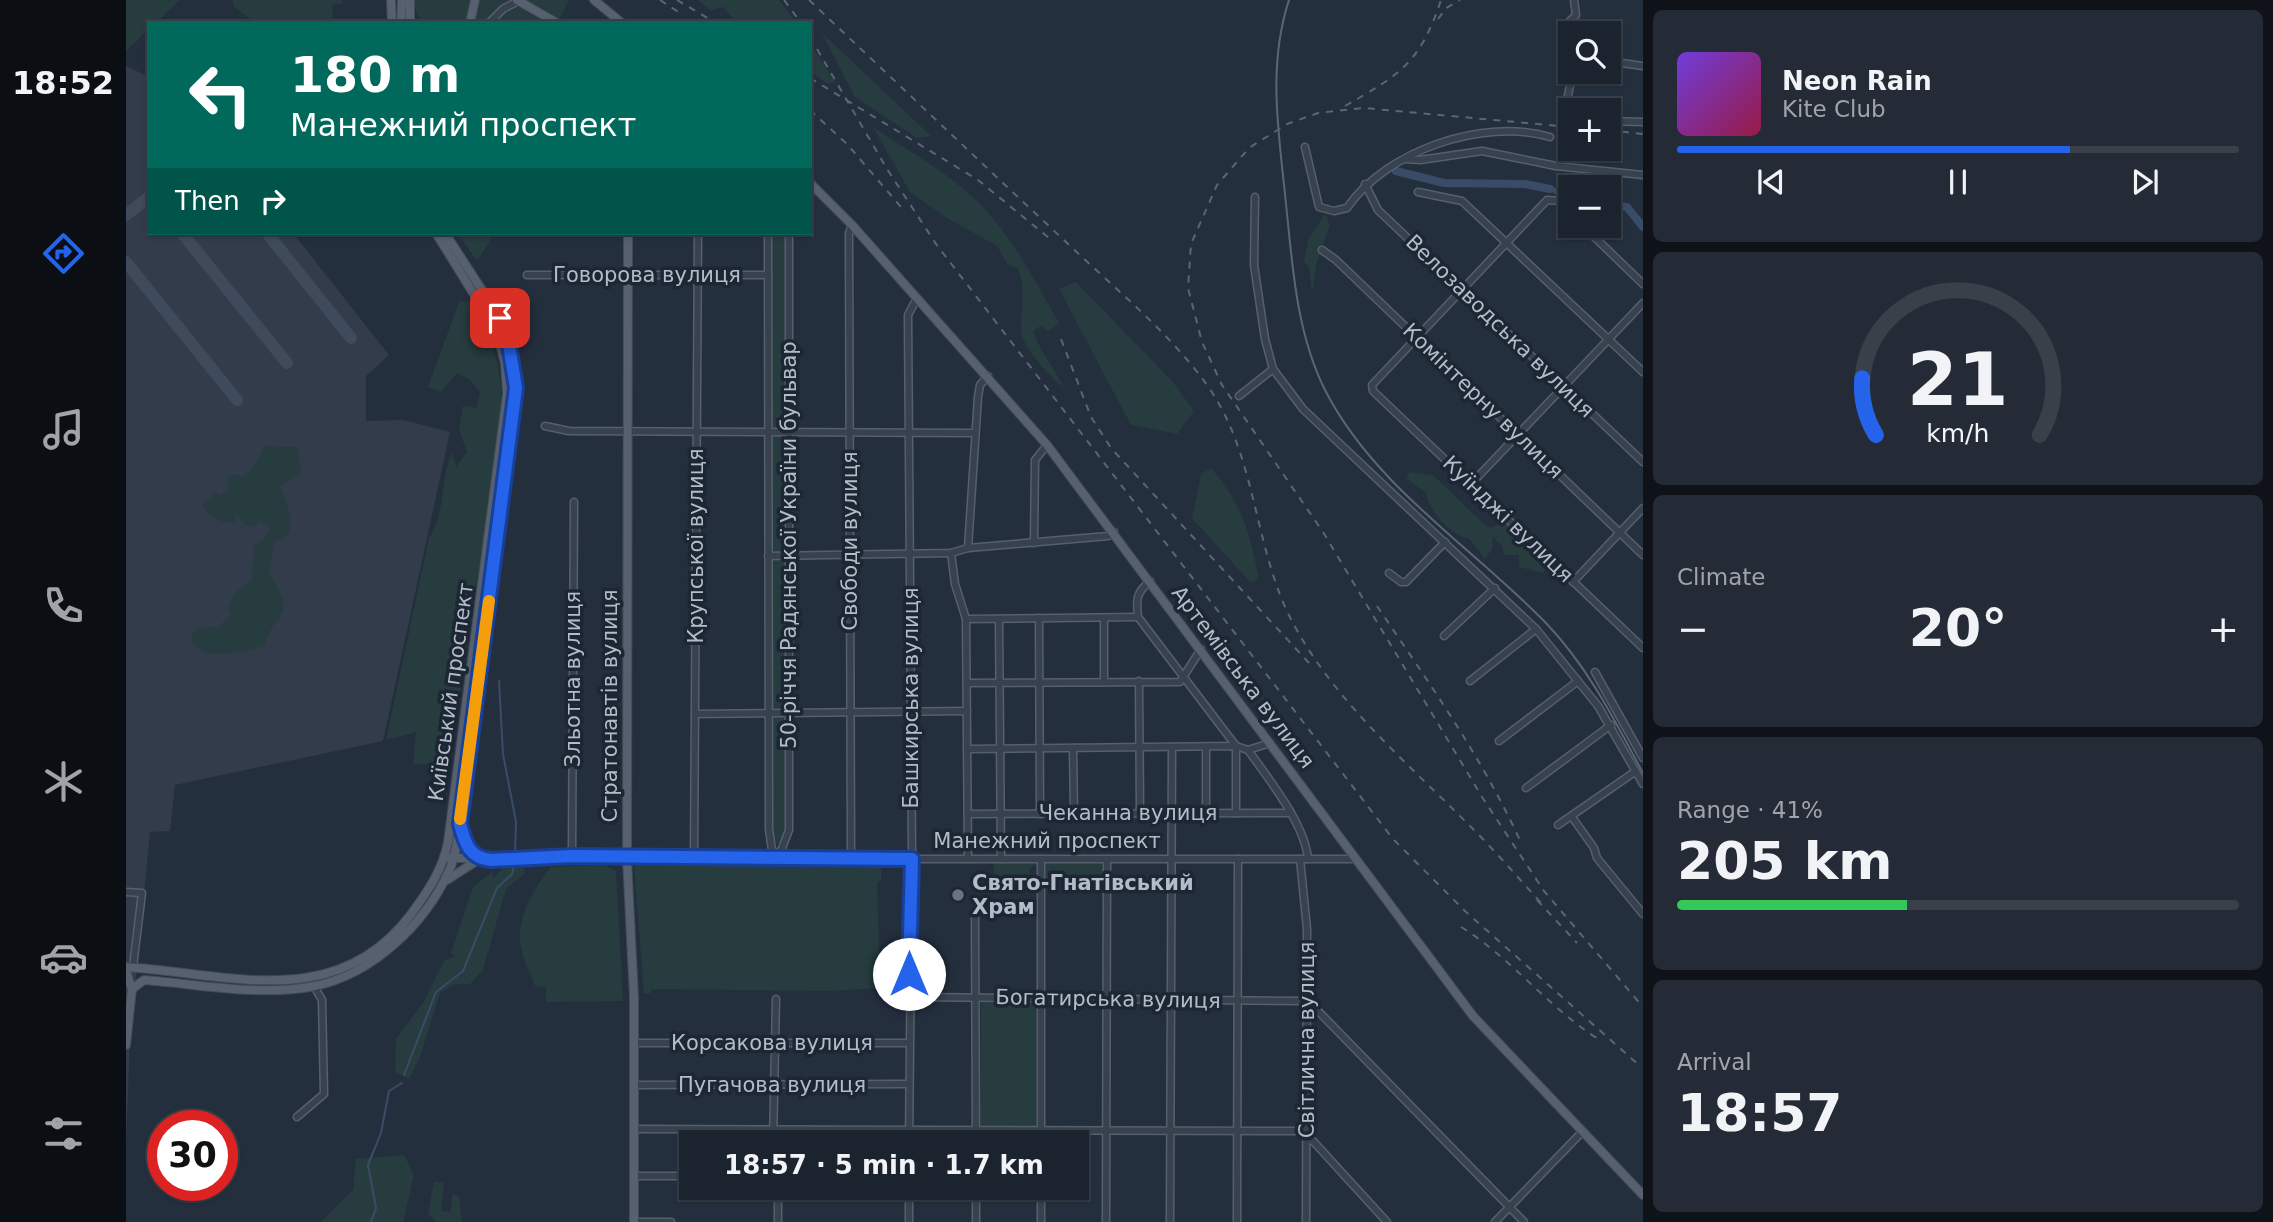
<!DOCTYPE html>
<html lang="en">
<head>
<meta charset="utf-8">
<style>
	body { margin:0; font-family:"DejaVu Sans",sans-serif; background:#242b36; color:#f1f3f6; height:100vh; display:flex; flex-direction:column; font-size:26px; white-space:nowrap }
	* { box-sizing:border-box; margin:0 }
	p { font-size:23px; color:#a0a4aa }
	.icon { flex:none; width:38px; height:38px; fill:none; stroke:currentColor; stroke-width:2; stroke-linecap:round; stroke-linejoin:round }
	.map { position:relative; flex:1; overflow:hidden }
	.drawer { display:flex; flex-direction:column; gap:10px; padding:10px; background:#0f1319; width:630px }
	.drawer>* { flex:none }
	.guide { position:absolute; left:21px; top:21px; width:665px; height:214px; border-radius:0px; box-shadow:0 2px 5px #0004,0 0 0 2px #39404a; background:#00695c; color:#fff; overflow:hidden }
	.buttons { position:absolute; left:1432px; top:21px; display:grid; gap:14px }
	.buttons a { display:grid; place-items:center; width:63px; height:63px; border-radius:0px; background:#1b232e; box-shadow:0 2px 5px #0004,0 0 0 2px #39404a; font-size:35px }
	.speed { position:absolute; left:21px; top:1110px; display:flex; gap:14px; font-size:35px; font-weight:700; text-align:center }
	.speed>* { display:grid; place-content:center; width:91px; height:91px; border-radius:50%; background:#1b232e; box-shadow:0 2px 5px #0004,0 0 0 2px #39404a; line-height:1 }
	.speed .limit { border:10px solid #d22; background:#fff; color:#111 }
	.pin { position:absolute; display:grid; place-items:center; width:60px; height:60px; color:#fff; margin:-30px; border-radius:14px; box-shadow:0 4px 10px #0006 }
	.me { position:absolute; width:77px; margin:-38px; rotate:0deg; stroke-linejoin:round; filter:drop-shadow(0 0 5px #0008) }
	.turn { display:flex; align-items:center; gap:24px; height:147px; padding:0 28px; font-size:32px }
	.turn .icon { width:91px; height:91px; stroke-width:2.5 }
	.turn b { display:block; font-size:49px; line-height:60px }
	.then { display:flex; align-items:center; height:66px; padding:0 28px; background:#0003; gap:14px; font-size:26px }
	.big { font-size:52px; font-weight:700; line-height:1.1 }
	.drawer .widget { flex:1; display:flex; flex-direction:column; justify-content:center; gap:10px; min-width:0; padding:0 24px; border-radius:10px; background:#242b36 }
	.drawer .dial { align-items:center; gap:0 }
	.dial svg { height:182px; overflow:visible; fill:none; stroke:#39404a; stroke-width:7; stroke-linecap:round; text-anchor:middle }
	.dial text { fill:#f1f3f6; stroke:none }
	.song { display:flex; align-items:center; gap:21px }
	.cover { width:84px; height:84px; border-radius:10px; background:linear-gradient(135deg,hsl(260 70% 55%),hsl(340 70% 35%)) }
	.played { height:7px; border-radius:4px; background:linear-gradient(90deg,#2563eb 70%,#39404a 70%) }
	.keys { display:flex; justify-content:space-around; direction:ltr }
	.heat { display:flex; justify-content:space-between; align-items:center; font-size:38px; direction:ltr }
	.charge { height:10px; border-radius:5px; background:linear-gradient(90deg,#34c759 41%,#39404a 0) }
	.trip { position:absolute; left:553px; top:1130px; width:410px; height:70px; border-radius:0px; background:#1b232e; box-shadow:0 2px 5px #0004,0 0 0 2px #39404a; font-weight:700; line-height:70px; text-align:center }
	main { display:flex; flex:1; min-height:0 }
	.dock { display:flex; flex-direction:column; width:126px; justify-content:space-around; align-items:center; background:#0b0e12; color:#a0a4aa }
	.dock .icon { width:49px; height:49px }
	.dock .active { color:#2563eb }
	.dock b { font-size:32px; color:#f1f3f6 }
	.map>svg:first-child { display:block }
</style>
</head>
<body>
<main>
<nav class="dock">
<b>18:52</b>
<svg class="icon active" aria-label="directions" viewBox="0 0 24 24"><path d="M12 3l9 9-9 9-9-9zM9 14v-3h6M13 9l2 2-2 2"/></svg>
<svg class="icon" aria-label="music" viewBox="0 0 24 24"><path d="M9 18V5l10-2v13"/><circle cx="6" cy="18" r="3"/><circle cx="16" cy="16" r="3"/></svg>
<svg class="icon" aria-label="phone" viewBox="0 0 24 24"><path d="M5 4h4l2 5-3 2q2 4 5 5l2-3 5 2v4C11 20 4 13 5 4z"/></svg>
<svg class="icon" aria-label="climate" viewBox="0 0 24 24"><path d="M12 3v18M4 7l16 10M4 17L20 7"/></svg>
<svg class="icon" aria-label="car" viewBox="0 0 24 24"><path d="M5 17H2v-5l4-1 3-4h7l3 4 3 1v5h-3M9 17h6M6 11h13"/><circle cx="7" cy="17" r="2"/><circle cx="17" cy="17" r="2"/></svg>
<svg class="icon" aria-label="filters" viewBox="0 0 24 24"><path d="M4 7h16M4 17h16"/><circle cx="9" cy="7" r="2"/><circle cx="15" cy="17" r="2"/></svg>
</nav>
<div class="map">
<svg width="1517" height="1222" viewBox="0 0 1517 1222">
	<rect width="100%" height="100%" fill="#242f3e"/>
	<polygon fill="#323c4b" points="0,66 23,77 23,233 167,233 263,355 240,376 240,421 277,420 324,432 257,741 49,785 44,831 24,832 4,1038 0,1145"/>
	<g fill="#263c3f">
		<polygon points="0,0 54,0 30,23 23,23 23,29 0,51"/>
		<polygon points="107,0 216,0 217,3 206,5 207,23 130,23 107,6"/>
		<polygon points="288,0 346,0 344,16 340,23 297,23 290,13"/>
		<polygon points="352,0 384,0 360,23 347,23"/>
		<polygon points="401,0 443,0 434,19"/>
		<polygon points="572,0 653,0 671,23 611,23 597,7 584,10"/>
		<polygon points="392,6 420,23 368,23 378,12"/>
		<polygon points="696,33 805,136 791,138 729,97"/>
		<polygon points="684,43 709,82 702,84 684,72"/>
		<path d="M747 127C784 152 825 174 856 206 888 239 910 283 933 323L922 332 915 326 907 331C914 352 929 368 938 389 924 374 895 350 895 327 896 303 900 292 892 268L882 265 871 246 821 218 784 192Z"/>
		<polygon points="1199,214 1204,225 1190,265 1186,293 1183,267 1178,261 1182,240"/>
		<polygon points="331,233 365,233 365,239 351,261"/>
		<polygon points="644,233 662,233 660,829 651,846 644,829"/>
		<polygon points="950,282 1046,381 1068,411 1051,434 1005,425 933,289"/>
		<path d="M348 301C370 340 376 375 376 419L323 764H287L290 732 260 740 303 538C320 514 314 479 326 452L330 467 341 452 333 430 337 406 351 408 354 392 343 379 331 373 315 392 302 387 333 302Z"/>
		<path d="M139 446 171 447 175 472 154 487 164 513V533L148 542 143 575C174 618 147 611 138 646 117 652 84 661 67 644L65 635 73 628 92 627 105 615 102 608 108 594 126 580 128 546 140 537 144 529 133 521 127 527 121 526 110 514 108 523C93 521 83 520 77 505L90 492 93 496 102 490 103 480 108 474 116 477 124 471Z"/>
		<path d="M1085 468C1118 508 1122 528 1133 578L1125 583 1066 518 1075 474Z"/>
		<path d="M1284 472 1308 476 1359 525 1365 528 1381 520 1421 566 1417 573 1393 567V555H1378L1376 546 1367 537 1366 549 1359 559 1343 538C1324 536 1303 511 1300 493L1280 478Z"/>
		<polygon points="868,861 911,861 911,863 903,870 903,878 868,881"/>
		<polygon points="921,861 975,861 978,881 917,880 917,864"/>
		<polygon points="747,863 755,867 755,881 751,881 754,988 702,991 525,989 525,993 518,993 508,867 514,864"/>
		<path d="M478 865 490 871 497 1001 420 1002V987L409 986C403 970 392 950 394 932 395 911 412 882 425 867Z"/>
		<polygon points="398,867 399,873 380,889 357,970 344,984 329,984 314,993 293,1060 283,1079 269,1072 270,1039 297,1003 318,961 330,956 325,953 347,887 366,872 368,878 377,868"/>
		<rect x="855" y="1003" width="55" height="124"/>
		<polygon points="278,1155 288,1175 277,1222 195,1222 227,1190 230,1159"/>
		<polygon points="308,1182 318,1183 315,1211 324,1212 327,1194 333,1197 336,1222 311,1222 302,1214"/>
	</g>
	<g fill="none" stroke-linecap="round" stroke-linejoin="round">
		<g stroke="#394c67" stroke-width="2">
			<polyline points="373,681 377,754 390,822 389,854"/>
			<polyline points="278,1075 310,992 337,971 371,888 386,874 389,862"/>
			<polyline points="245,1222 250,1208 242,1165 255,1133 263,1091 276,1083"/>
		</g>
		<g stroke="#394c67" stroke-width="8">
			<polyline points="1270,171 1318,183 1399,184 1424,189"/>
			<polyline points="1431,191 1444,195"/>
			<polyline points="1482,204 1501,207 1517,227"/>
		</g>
		<g stroke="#3f4a5a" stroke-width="12">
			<polyline points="0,215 23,197"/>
			<polyline points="56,233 161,363"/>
			<polyline points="141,233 225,338"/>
			<polyline points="0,262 111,400"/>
		</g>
		<g stroke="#565f6c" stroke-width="9">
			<g id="minor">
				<polyline points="363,23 377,9 392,1"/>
				<polyline points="1444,33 1441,24 1450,15 1448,0"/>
				<polyline points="1482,61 1517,66"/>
				<polyline points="1444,116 1439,109 1447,72"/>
				<polyline points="1482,121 1517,122"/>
				<path d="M1179 147 1193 207 1208 211 1221 208C1260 151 1357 117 1424 137"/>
				<polyline points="1280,159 1294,160 1356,151 1430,166 1517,175"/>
				<polyline points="1239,184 1252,210 1517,462"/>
				<polyline points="1292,192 1336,201 1517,372"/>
				<polyline points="1129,197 1128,265 1139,339 1147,369 1177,409 1410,629 1472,706 1517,784"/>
				<polyline points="1444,210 1435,201 1421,200 1246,385 1247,391 1517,648"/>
				<polyline points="1457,226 1517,284"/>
				<polyline points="642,233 643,829 646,850 650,853"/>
				<polyline points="1196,250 1210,260 1517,555"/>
				<polyline points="401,275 642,275"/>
				<polyline points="1113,396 1147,369"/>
				<polyline points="419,426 443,431 848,433"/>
				<polyline points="1345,484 1517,303"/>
				<polyline points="908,543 909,460 921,445"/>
				<polyline points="842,548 852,397 854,385 862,376"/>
				<polyline points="825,553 829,584 840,619 842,859"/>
				<polyline points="642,556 825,553 842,548 982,536 988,532"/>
				<polyline points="1263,573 1275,582 1280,582 1319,542"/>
				<path d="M1024 581C1010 593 1010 599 1012 617L1110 746"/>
				<polyline points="1447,582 1517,508"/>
				<polyline points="913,618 914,814"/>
				<polyline points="978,618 978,682"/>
				<polyline points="840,619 1012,617"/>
				<polyline points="873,619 875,859"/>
				<polyline points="1318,636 1369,588"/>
				<polyline points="1469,672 1517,758"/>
				<polyline points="1013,681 1014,813"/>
				<polyline points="1344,681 1410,629"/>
				<polyline points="841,683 1054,682 1075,649"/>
				<polyline points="569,714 841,711"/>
				<polyline points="1373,741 1452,681"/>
				<polyline points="1110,746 1110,813"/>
				<polyline points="1080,747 1080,813"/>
				<polyline points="947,748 948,814"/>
				<path d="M841 749 1110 746 1122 750C1142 778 1179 824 1182 859"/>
				<polyline points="1122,750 1144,743"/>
				<polyline points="1400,788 1485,725"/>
				<polyline points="842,814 1163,813"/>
				<polyline points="1446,817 1468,848 1471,858 1517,914"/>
				<polyline points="1432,825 1510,771"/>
				<polyline points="446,856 448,502"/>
				<polyline points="501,859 1230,859"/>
				<polyline points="568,859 572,233"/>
				<polyline points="725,859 723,233 726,225"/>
				<polyline points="1174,859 1181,929 1180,1222"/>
				<polyline points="651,860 650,853 655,851 663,830 663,233"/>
				<polyline points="0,892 16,893 7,967"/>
				<polyline points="849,917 850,1143"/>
				<polyline points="783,997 1181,1001"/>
				<polyline points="1181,1008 1193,1012 1398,1222"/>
				<polyline points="509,1043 783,1043"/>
				<polyline points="509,1085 783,1084"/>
				<polyline points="171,1117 198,1094 196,1000 188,986"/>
				<polyline points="509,1129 1180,1131"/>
				<polyline points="1180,1139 1187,1141 1261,1222"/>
				<polyline points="647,1143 650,999"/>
				<polyline points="783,1143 786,853 782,315 791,298"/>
				<polyline points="915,1143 915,859"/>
				<polyline points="509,1176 565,1176"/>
				<polyline points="783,1188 783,1222"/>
				<polyline points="508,1222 545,1222"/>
				<polyline points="652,1222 652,1188"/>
				<polyline points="850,1222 850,1188"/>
				<polyline points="915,1222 915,1188"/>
				<polyline points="980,1222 981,859"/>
				<polyline points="1044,1222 1046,747"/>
				<polyline points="1111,1222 1112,859"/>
				<polyline points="1369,1222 1456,1132"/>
			</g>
		</g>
		<g stroke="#414a57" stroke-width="10">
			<g id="major">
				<polyline points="265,0 266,23"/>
				<polyline points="391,0 431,23"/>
				<polyline points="468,0 496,23"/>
				<polyline points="275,23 276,0"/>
				<polyline points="284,23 284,0"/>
				<polyline points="344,23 349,0"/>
				<polyline points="684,183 726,225 921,445 1347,1016 1517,1195"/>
				<polyline points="502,233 501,859 508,997 508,1222"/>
				<polyline points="335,828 339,846 354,859"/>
				<polyline points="322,858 501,859"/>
				<polyline points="321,880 352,860"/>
				<path d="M0 967C104 974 212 1013 286 913 302 891 317 869 322 842L381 394 379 363 370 330 310 233"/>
				<polyline points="0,971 6,989"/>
				<path d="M0 1045 6 989 18 980C73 984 134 997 189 986 247 974 299 924 323 871 330 857 331 840 334 824L390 388 382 339 374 318 319 233"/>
			</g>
		</g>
		<use href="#minor" stroke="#38414e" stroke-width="6"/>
		<use href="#major" stroke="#56606e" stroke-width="8"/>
		<path stroke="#5a6575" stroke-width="2" d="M1163 0C1142 64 1152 128 1159 194 1166 259 1169 330 1199 390 1248 486 1346 547 1420 623 1462 667 1488 719 1517 773"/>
		<g stroke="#5a6575" stroke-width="2" stroke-dasharray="7 7" stroke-linecap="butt">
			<polyline points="534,0 557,15"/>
			<polyline points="551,0 590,23"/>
			<polyline points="658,0 675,23"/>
			<path d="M683 0C768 80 853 161 939 241 987 287 1042 331 1081 385 1132 456 1127 550 1168 625 1212 706 1285 766 1348 830 1372 854 1394 880 1417 905"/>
			<polyline points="1312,19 1320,8 1334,0"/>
			<polyline points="684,37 761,169 810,244 1267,839 1340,912 1514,1066"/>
			<polyline points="684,78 852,180 923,238"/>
			<path d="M1219 106C1275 74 1294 63 1315 0"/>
			<polyline points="684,110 721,144 775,207"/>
			<polyline points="1444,127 1238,108 1192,113 1161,124 1123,148 1091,185 1065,244 1062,288 1076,342 1096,385 1197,532 1356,797 1418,891 1517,1007"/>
			<polyline points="1482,130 1517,134"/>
			<polyline points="935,339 965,417 985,448 1183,663"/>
			<path d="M1251 606C1303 683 1358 760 1396 845"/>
			<polyline points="1411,900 1451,943"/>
			<path d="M1335 927C1387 959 1423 1009 1474 1040"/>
		</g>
	</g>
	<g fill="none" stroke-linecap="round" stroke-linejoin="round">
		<g stroke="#184099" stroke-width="18">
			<path id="route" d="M374 318 382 339 390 388 334 824C339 843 343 858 365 860L446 856 786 859 783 974"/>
		</g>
		<use href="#route" stroke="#2563eb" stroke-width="12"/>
		<polyline stroke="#f59e0b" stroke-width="12" points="334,819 363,601"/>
	</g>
	<circle fill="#6b7280" stroke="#1d2633" stroke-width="2.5" cx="832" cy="895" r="7"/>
	<g text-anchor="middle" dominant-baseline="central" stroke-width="7" stroke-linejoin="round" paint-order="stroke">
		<g font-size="21" fill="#b4bcc9" stroke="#1d2633">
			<text x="521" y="275">Говорова вулиця</text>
			<text transform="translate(1374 326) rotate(44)">Велозаводська вулиця</text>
			<text transform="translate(1357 401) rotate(44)">Комінтерну вулиця</text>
			<text transform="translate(1382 519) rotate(44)">Куїнджі вулиця</text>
			<text transform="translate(724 541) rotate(-90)">Свободи вулиця</text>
			<text transform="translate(663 545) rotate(-90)">50-річчя Радянської України бульвар</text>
			<text transform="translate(570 546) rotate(-90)">Крупської вулиця</text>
			<text transform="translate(1117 677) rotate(53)">Артемівська вулиця</text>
			<text transform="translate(447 679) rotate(-90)">Зльотна вулиця</text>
			<text transform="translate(325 692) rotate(-82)">Київський проспект</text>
			<text transform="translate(785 698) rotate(-90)">Башкирська вулиця</text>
			<text transform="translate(484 706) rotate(-90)">Стратонавтів вулиця</text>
			<text x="1002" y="813">Чеканна вулиця</text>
			<text x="921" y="841">Манежний проспект</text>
			<text transform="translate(982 999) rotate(1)">Богатирська вулиця</text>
			<text transform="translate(1181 1040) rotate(-90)">Світлична вулиця</text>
			<text x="646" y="1043">Корсакова вулиця</text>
			<text x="646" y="1085">Пугачова вулиця</text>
		</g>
		<g font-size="21" font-weight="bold" fill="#b4bcc9" stroke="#1d2633" text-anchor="start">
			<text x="846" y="883">Свято-Гнатівський<tspan x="846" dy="24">Храм</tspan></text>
		</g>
	</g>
</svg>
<div class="buttons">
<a><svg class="icon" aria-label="search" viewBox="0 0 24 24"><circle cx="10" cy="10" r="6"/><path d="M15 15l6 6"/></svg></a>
<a>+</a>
<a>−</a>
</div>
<div class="speed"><div class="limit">30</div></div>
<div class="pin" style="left:374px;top:318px;background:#d93025"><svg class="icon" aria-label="arrive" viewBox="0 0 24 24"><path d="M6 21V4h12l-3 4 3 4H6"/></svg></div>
<svg class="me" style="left:783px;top:974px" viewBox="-20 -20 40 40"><circle r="19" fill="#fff"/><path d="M0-13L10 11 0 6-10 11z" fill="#2563eb"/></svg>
<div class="trip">18:57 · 5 min · 1.7 km</div>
<div class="guide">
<div class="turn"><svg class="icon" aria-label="left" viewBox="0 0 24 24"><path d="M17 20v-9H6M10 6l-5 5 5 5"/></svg><div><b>180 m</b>Манежний проспект</div></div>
<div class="then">Then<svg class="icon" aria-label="right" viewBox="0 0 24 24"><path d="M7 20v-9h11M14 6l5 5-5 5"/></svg></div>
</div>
</div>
<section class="drawer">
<div class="widget">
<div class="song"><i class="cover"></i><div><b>Neon Rain</b><p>Kite Club</p></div></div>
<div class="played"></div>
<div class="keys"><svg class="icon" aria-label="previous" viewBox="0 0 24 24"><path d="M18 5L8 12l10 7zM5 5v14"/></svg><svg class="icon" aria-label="pause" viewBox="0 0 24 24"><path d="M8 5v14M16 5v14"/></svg><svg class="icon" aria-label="next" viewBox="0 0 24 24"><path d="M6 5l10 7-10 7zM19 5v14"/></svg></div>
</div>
<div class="widget dial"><svg viewBox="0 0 100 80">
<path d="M14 69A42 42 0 1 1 86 69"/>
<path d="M14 69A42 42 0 0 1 8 44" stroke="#2563eb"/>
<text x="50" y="56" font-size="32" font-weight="700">21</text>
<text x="50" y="72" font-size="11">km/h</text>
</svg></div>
<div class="widget"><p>Climate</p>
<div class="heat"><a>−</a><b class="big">20°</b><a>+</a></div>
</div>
<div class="widget"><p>Range · 41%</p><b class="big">205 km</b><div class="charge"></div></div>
<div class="widget"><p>Arrival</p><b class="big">18:57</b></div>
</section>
</main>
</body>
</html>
